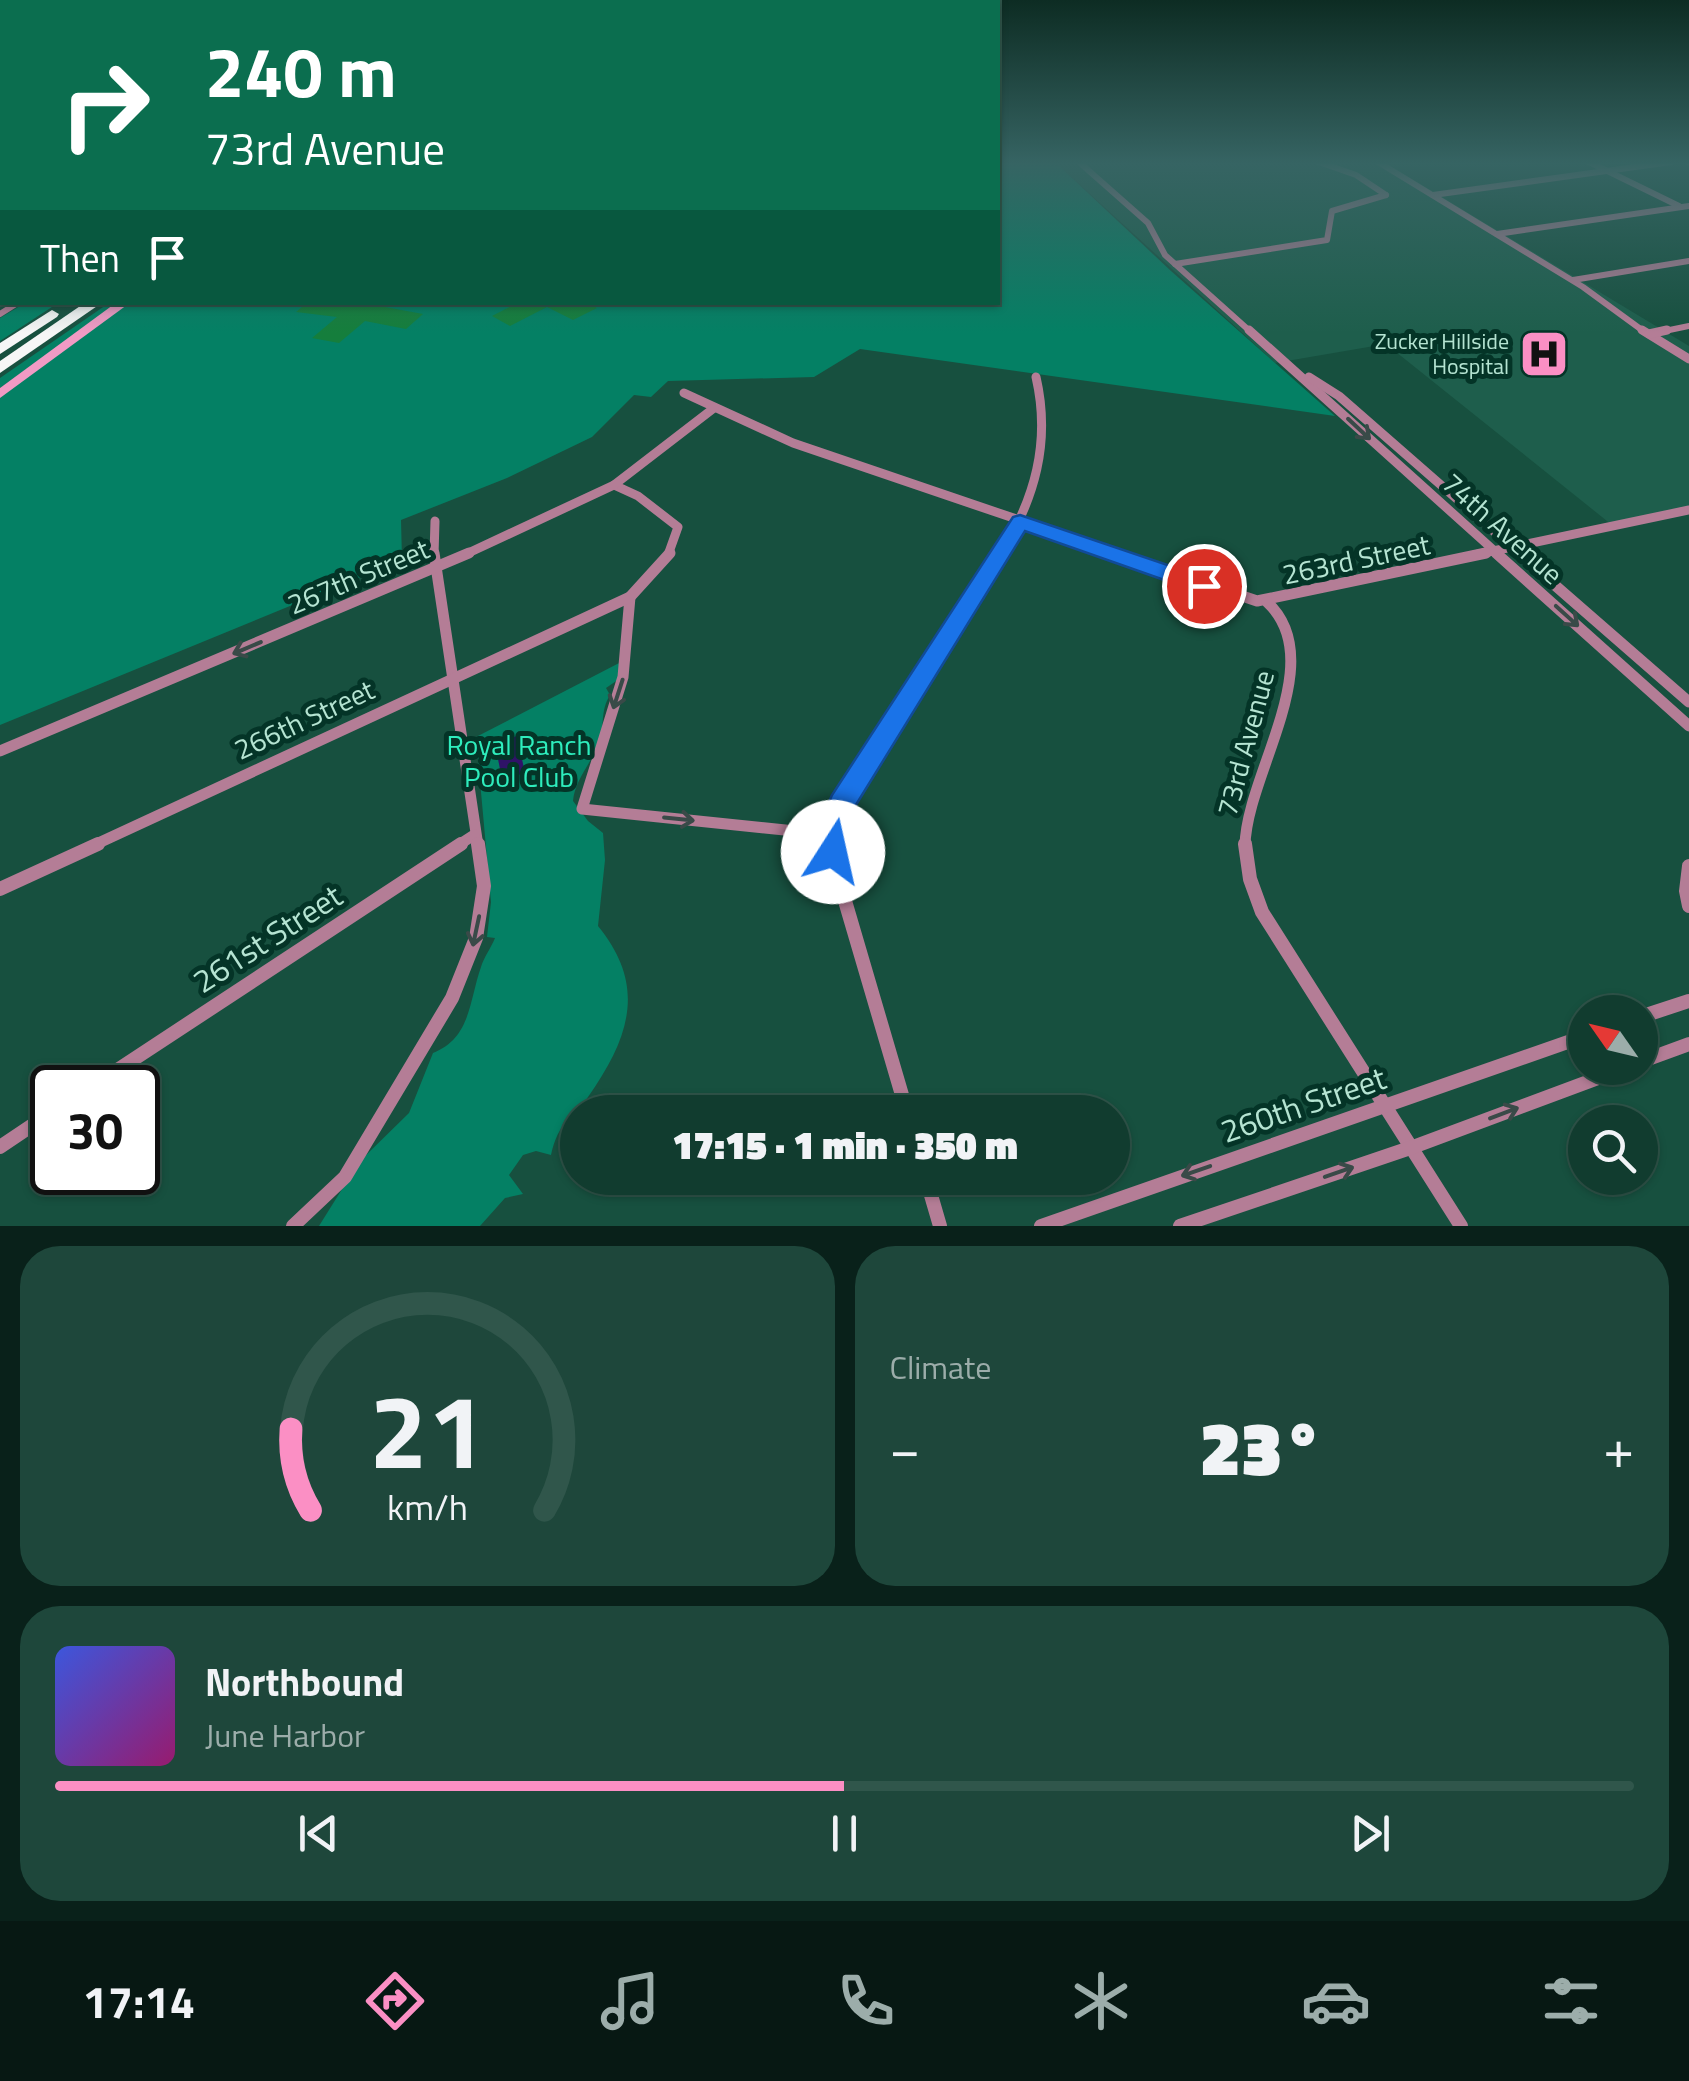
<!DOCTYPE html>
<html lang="en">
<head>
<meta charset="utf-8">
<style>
	body { margin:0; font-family:"Titillium Web",sans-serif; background:#1e473b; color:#f1f3f6; height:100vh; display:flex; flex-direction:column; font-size:38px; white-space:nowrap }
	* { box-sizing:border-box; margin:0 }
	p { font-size:32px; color:#9cadaa }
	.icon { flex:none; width:55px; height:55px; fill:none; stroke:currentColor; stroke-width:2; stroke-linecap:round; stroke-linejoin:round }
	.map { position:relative; height:1226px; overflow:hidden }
	.sheet { display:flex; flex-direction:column; gap:20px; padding:20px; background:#09211a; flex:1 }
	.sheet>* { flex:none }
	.hud { position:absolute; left:0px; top:0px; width:1000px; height:305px; box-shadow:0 2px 8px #0004,0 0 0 2px #30564b; background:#0b6e4f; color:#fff; overflow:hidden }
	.needle { width:65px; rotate:304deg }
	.fabs { position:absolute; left:1568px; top:995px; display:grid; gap:20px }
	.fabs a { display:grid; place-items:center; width:90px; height:90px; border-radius:50%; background:#113c2f; box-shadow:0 2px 8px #0004,0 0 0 2px #30564b; font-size:50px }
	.speed { position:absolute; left:30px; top:1065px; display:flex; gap:20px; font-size:50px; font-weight:700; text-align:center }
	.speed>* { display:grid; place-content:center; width:130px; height:130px; border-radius:50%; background:#113c2f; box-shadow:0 2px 8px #0004,0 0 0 2px #30564b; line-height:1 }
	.speed .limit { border:5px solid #111; border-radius:15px; background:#fff; color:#111 }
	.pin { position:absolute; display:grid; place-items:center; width:85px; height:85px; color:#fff; margin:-42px; border:5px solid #fff; border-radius:50%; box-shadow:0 2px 10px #0007 }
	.me { position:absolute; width:110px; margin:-55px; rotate:10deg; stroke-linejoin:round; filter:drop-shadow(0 0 8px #0008) }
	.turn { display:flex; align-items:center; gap:35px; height:210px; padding:0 40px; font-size:45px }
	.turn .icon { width:130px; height:130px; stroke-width:2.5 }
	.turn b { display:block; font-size:70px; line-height:85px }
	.then { display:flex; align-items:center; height:95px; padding:0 40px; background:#0003; gap:20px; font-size:38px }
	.big { font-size:75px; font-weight:800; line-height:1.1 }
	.sheet .tile { flex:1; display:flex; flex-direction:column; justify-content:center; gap:15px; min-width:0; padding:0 35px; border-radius:40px; background:#1e473b }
	.sheet .dial { align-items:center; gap:0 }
	.dial svg { height:260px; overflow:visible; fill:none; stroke:#30564b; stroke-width:7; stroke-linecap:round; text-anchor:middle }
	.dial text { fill:#f1f3f6; stroke:none }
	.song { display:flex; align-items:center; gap:30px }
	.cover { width:120px; height:120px; border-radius:15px; background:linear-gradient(135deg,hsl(230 70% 55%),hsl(320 70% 35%)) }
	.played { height:10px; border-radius:5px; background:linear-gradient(90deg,#fb8fc4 50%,#30564b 50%) }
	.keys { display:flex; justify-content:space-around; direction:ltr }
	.heat { display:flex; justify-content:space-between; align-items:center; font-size:55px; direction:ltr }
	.sheet .tiles { flex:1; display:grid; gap:20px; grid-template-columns:1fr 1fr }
	.tile:last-child { grid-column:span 2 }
	.trip { position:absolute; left:560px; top:1095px; width:570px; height:100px; border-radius:50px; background:#113c2f; box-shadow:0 2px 8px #0004,0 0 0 2px #30564b; font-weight:800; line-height:100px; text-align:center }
	.dock { display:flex; height:160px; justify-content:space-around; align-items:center; background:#071813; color:#9cadaa }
	.dock .icon { width:70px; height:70px }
	.dock .on { color:#fb8fc4 }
	.dock b { font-size:45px; color:#f1f3f6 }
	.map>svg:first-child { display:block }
</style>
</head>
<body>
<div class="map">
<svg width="1689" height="1226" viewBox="0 0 1689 1226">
	<rect width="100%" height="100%" fill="#17503f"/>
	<polygon fill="#1e5e4c" points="1055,162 1384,162 1689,346 1689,508 1612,525 1386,344 1275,363"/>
	<g fill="#048064">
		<polygon points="998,162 1055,162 1171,271 1335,416 860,349 814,377 668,381 651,397 634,395 592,437 507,478 401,520 402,560 0,725 0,394 125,303 998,302"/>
		<polygon points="25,303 58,303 0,341 0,318"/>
		<polygon points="109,303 119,303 0,388 0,378"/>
		<path d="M623 661 622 677 606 688 610 695C600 711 605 725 599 742 592 763 575 779 573 801L588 821 603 833 605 860 598 926C647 986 630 1037 588 1097 570 1123 559 1120 551 1155L536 1151 523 1155 509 1175 523 1194 505 1198 480 1226H319L359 1162 409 1113 433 1053C471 1038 469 1001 481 967 484 957 491 948 495 938L487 937 491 902 476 737Z"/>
	</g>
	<polygon fill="#2f1368" points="517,736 525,773 502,780 495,743"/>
	<g fill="#157e3c">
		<polygon points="308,302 358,302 423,314 406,329 365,321 339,343 312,338 337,317 296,312"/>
		<polygon points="519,302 587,302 597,308 573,320 547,307 510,326 492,316"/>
	</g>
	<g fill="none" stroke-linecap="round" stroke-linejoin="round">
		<g stroke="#b47d96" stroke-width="6">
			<polyline points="1079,162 1148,223 1165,255 1252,333"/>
			<polyline points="1319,162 1356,175 1386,195"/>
			<polyline points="1378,162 1583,287 1646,333"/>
			<polyline points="1589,162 1679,206"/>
			<polyline points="1433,195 1671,162"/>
			<polyline points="1497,234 1689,206"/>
			<polyline points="1175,264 1327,240 1332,211 1386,195"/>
			<polyline points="1573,280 1689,261"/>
			<polyline points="0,314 19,302"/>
			<polyline points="1655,333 1689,326"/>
		</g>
		<g stroke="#b47d96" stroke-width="9">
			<polyline points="1249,330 1499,555"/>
			<polyline points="1642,330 1689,359"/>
			<polyline points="1649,334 1667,330"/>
			<polyline points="1309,377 1339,396 1521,555"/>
			<polyline points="684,393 793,443 1122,555"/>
			<polyline points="614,485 638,496 678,527 668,555"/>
			<polyline points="434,555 435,521"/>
			<polyline points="464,555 614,485 714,408"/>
			<path d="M1000 555C1035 499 1051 442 1036 377"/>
			<polyline points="1474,555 1689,510"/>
		</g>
		<g stroke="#b47d96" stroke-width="11">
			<polyline points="434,553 478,846"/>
			<polyline points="1115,553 1257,601 1486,553"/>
			<polyline points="1496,553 1689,726"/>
			<polyline points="1518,553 1689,702"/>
			<polyline points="630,597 623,677 582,809 833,835"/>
			<polyline points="0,751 469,553"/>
			<polyline points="92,846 630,597 670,553"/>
			<polyline points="457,846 474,835"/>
			<polyline points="834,846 835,822 842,803 1001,553"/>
			<path d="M1245 846C1246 774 1331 661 1267 602"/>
		</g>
		<g stroke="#b47d96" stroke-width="14">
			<polyline points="834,844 833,860 907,1112"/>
			<polyline points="1245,844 1250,879 1262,912 1461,1226"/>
			<polyline points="1689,866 1686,891 1689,906"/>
			<polyline points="0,889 98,844"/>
			<polyline points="1640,1017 1689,1001"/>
			<polyline points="1640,1062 1689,1044"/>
			<polyline points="90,1088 461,844"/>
			<polyline points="0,1147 52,1112"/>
			<polyline points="926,1178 940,1226"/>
			<polyline points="293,1226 345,1177 452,998 476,938 484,886 478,844"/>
			<polyline points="1041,1226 1585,1036"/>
			<polyline points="1180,1226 1413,1147 1625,1068"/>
		</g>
		<polygon fill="#f19ac4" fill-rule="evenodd" points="117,302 131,302 0,398 0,388"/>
		<polygon fill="#f8cade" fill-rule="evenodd" points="1683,162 1689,162 1689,165 1685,164"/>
		<g fill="#f6f6f6" fill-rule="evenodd">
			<polygon points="86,302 103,302 0,373 0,361"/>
			<polygon points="52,310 59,314 57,317 0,354 0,343"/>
		</g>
	</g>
	<defs><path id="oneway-shaft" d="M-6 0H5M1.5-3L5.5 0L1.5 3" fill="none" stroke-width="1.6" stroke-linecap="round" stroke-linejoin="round" transform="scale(2.5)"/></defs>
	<g stroke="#394a48">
		<use href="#oneway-shaft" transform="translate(1359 429) rotate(43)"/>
		<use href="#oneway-shaft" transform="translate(1567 616) rotate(42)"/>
		<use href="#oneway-shaft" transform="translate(247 648) rotate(157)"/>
		<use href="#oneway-shaft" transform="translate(618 694) rotate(108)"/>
		<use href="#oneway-shaft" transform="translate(679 819) rotate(6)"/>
		<use href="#oneway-shaft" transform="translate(476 931) rotate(102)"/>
		<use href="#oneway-shaft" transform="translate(1504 1113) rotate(-21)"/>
		<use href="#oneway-shaft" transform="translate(1196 1171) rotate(161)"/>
		<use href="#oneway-shaft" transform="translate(1339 1172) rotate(-19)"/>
	</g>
	<linearGradient id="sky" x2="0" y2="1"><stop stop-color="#0d2c23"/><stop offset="0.49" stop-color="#366463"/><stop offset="1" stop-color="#366463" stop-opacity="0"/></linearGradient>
	<rect width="1689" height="333" fill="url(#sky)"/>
	<path fill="#1a73e8" stroke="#114b97" stroke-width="2.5" d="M1020 515 1212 580 1216 586 1204 594 1025 531 854 808 843 861 833 865 823 861C813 839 823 815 832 795L1013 517Z"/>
	<defs>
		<g id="hospital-square" transform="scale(2.5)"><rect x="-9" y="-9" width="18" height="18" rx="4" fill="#fb8fc4" stroke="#043427"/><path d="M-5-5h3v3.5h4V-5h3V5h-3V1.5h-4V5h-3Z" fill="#111"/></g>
	</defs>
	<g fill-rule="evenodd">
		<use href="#hospital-square" x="1544" y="354"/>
	</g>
	<g text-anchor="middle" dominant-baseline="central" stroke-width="10" stroke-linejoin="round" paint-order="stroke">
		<g font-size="22" fill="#b5e4d2" stroke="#043427" text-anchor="end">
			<text x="1509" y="341">Zucker Hillside<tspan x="1509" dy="25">Hospital</tspan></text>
		</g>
		<g font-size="28" fill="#b5e4d2" stroke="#043427">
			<text transform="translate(1503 528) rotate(42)">74th Avenue</text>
			<text transform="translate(1356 559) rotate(-12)">263rd Street</text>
			<text transform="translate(358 576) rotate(-23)">267th Street</text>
			<text transform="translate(304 719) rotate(-25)">266th Street</text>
			<text transform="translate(1245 743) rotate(-75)">73rd Avenue</text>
		</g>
		<g font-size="28" fill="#2eedbd" stroke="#043427">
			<text x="519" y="744">Royal Ranch<tspan x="519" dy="32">Pool Club</tspan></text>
		</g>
		<g font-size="32" fill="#b5e4d2" stroke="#043427">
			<text transform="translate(267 938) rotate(-33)">261st Street</text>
			<text transform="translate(1303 1104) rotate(-19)">260th Street</text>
		</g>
	</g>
</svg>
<div class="fabs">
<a><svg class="needle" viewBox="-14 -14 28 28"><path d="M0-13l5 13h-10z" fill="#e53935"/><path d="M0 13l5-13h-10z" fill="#9cadaa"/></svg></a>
<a><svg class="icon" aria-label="search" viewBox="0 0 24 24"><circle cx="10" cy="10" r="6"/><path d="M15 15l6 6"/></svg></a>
</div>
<div class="speed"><div class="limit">30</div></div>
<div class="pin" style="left:1204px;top:586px;background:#d93025"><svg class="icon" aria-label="arrive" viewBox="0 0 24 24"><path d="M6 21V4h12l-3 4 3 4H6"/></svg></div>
<svg class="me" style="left:833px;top:852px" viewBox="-20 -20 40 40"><circle r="19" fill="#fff"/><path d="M0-13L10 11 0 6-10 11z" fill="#1a73e8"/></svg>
<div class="trip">17:15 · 1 min · 350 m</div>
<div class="hud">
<div class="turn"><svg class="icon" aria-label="right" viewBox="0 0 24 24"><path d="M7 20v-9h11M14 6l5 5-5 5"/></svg><div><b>240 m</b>73rd Avenue</div></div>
<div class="then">Then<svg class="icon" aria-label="arrive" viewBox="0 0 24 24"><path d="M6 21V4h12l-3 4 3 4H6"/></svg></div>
</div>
</div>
<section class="sheet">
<div class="tiles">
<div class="tile dial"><svg viewBox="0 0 100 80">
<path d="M14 69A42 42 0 1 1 86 69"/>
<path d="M14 69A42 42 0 0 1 8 44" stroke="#fb8fc4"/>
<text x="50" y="56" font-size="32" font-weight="700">21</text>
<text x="50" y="72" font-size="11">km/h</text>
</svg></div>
<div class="tile"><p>Climate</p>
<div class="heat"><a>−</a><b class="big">23°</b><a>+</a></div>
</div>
<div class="tile">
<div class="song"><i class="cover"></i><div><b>Northbound</b><p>June Harbor</p></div></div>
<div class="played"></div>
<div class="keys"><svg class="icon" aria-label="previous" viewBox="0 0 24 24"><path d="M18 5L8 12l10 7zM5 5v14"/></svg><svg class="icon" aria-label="pause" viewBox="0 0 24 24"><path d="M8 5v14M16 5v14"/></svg><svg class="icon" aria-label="next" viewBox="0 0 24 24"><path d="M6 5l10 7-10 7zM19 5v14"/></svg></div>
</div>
</div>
</section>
<nav class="dock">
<b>17:14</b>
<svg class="icon on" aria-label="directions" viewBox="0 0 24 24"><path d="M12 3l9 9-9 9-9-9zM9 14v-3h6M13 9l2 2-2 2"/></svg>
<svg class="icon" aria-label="music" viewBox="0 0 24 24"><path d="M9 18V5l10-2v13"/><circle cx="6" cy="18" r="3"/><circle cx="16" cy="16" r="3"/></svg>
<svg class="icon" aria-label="phone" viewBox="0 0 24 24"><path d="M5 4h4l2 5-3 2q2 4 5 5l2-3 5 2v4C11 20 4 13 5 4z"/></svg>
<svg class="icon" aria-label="climate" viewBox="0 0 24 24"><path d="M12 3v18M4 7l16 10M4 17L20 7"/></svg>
<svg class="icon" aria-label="car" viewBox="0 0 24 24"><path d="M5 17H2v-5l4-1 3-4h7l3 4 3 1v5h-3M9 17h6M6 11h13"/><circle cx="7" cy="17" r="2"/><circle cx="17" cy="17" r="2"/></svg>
<svg class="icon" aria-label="filters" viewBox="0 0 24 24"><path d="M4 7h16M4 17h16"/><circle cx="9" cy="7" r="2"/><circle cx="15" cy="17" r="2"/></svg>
</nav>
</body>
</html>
